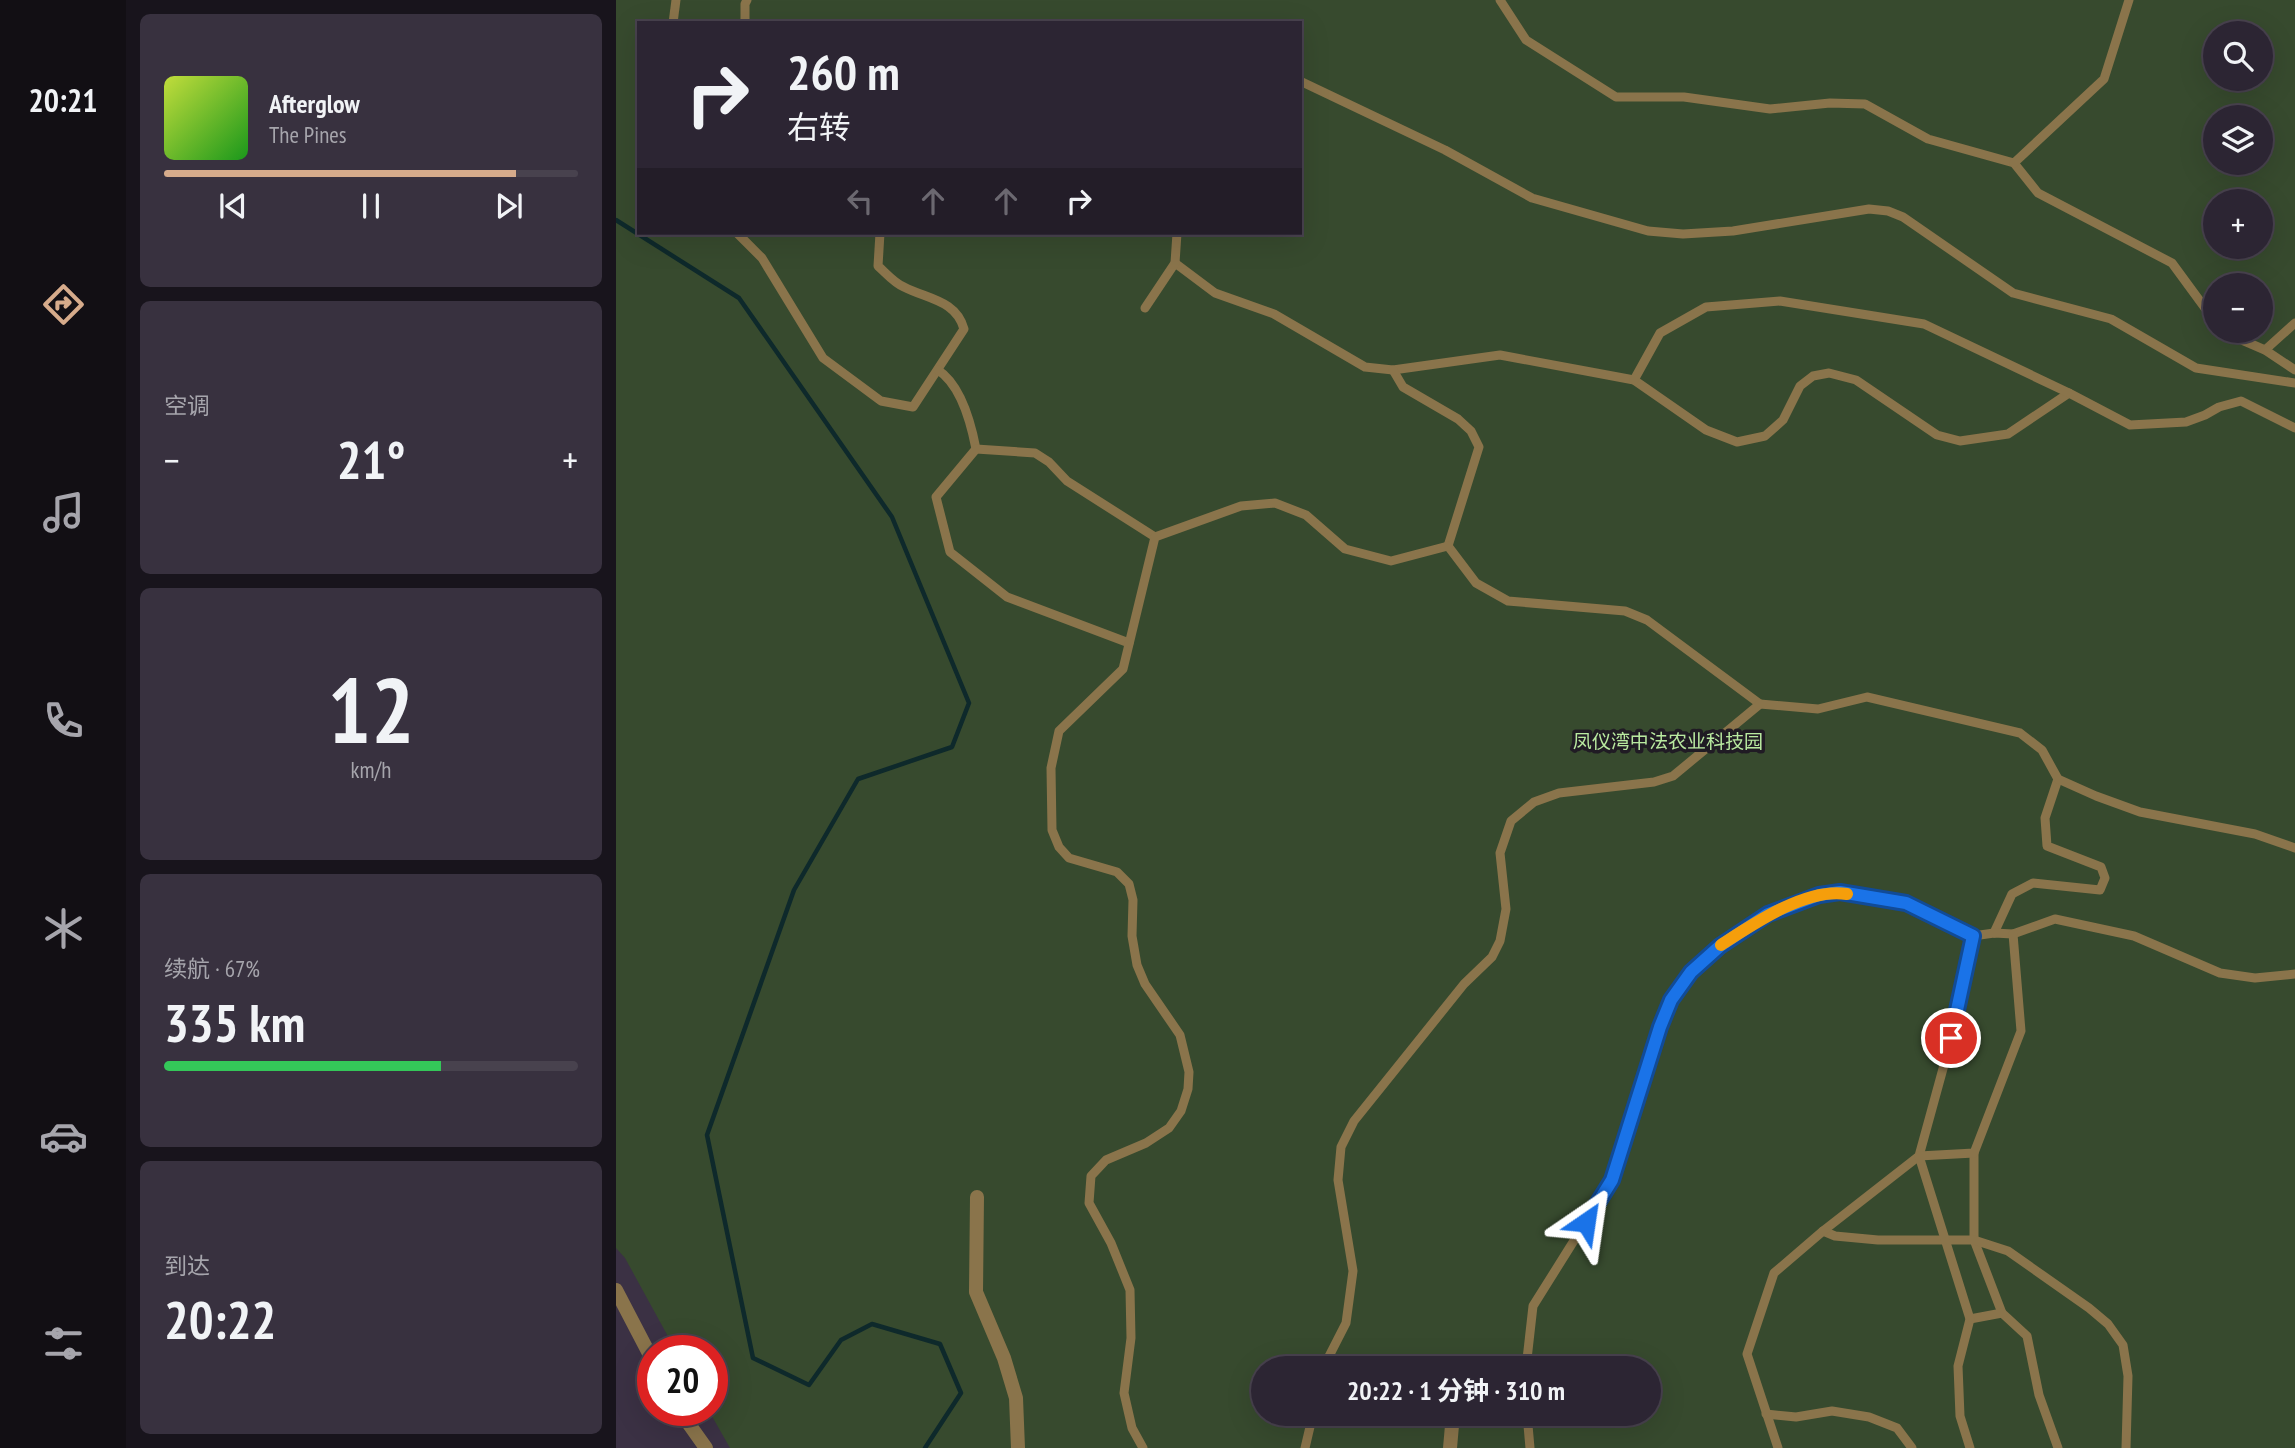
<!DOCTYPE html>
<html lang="zh">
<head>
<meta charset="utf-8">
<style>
	body { margin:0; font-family:"PT Sans Narrow","Noto Sans SC",sans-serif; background:#38313f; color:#f1f3f6; height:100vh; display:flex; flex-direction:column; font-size:26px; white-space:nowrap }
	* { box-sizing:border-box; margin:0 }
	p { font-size:23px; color:#a6a5ac }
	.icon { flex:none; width:38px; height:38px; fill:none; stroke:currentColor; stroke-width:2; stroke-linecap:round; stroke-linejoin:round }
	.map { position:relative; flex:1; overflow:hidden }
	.side { display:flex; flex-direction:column; gap:14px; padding:14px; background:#18141c; width:490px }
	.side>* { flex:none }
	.top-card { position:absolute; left:21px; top:21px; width:665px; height:214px; border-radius:0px; box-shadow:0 7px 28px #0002,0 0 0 2px #48424e; background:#2c2533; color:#f1f3f6; overflow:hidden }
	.buttons { position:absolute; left:1587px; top:21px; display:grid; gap:14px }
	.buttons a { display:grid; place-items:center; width:70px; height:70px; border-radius:50%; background:#2c2533; box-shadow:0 7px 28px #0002,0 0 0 2px #48424e; font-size:35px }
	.speed { position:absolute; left:21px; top:1335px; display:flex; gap:14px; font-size:35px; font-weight:700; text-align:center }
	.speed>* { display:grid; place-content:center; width:91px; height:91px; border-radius:50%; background:#2c2533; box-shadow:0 7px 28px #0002,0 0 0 2px #48424e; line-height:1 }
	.speed .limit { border:10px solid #d22; background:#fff; color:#111 }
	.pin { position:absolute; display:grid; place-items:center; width:60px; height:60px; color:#fff; margin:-30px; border:4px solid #fff; border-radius:50%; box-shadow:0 2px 7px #0007 }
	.me { position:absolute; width:77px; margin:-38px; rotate:32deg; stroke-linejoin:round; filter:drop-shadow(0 0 5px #0008) }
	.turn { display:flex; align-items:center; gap:24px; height:147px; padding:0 35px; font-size:32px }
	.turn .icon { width:91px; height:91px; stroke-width:2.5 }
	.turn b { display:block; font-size:49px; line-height:60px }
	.lanes { display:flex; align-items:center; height:66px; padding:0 35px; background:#0003; justify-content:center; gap:35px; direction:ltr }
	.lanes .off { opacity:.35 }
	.big { font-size:52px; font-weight:700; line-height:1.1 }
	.side .card { flex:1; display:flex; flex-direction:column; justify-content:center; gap:10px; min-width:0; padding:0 24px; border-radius:10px; background:#38313f }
	.side .dial { align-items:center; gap:0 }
	.dial b { font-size:91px; line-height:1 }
	.song { display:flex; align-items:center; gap:21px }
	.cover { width:84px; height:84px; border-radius:10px; background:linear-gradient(135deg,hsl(70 70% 55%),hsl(120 70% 35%)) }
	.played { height:7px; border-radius:4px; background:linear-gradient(90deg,#d6ab8b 85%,#48424e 85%) }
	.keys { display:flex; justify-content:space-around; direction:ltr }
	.heat { display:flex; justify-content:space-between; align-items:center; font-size:38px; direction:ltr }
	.charge { height:10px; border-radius:5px; background:linear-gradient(90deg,#34c759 67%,#48424e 0) }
	.trip { position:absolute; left:635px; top:1356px; width:410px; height:70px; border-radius:35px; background:#2c2533; box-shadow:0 7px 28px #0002,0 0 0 2px #48424e; font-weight:700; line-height:70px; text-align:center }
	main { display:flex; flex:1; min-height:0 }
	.dock { display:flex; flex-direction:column; width:126px; justify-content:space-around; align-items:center; background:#120f14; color:#a6a5ac }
	.dock .icon { width:49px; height:49px }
	.dock .on { color:#d6ab8b }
	.dock b { font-size:32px; color:#f1f3f6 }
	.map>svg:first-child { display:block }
</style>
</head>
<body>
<main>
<nav class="dock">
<b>20:21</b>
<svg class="icon on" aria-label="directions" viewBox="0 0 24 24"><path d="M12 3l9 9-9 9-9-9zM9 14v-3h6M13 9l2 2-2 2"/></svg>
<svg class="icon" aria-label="music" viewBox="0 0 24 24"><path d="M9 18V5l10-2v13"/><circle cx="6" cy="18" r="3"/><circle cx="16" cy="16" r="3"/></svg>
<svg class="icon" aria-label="phone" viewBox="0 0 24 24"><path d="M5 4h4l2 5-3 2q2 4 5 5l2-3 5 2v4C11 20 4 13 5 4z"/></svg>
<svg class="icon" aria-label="climate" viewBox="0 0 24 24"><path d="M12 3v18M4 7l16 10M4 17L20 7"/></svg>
<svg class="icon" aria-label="car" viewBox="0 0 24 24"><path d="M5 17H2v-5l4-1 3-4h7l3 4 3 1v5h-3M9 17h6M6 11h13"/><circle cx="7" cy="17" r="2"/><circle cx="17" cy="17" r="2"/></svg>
<svg class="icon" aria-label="filters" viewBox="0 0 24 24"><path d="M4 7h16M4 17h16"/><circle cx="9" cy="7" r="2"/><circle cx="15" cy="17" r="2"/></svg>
</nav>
<section class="side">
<div class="card">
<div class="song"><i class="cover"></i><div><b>Afterglow</b><p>The Pines</p></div></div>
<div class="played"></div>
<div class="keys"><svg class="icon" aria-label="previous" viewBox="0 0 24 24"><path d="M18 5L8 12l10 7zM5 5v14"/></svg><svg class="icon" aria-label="pause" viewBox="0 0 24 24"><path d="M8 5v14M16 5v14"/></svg><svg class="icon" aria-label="next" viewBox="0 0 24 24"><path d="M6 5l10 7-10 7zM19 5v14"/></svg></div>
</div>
<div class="card"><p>空调</p>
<div class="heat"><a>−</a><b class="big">21°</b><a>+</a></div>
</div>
<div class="card dial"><b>12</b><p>km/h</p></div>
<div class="card"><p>续航 · 67%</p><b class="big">335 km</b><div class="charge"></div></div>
<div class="card"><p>到达</p><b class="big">20:22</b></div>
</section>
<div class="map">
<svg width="1679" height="1448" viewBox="0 0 1679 1448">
	<rect width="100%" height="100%" fill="#3b3144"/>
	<path fill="#374a2e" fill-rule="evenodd" d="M0 0H1679V1448H114L93 1411 96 1410V1351H60L9 1258 0 1248ZM23 23H684V233H23ZM1600 33H1645V79H1600ZM1600 117H1645V163H1600ZM1600 201H1645V247H1600ZM1600 285H1645V331H1600ZM648 1368H1032V1414H648Z"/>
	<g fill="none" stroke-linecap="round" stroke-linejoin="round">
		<polyline stroke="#0e292b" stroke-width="4.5" points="0,220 123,298 276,517 353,703 336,747 242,779 178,890 91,1135 137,1358 193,1385 225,1340 256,1324 324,1344 345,1393 309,1448"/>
		<g stroke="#8a744b" stroke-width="9">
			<polyline points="884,0 910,40 1000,97 1068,97 1154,109 1214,103 1249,104 1312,139 1398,163 1422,193 1556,263 1600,323"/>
			<polyline points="57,23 60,0"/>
			<polyline points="129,23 129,4 131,0"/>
			<polyline points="684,81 829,150 916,198 1032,231 1067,234 1117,231 1253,209 1272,211 1287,217 1397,293 1495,319 1580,368 1679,383"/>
			<polyline points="1398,163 1488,79 1513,0"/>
			<path d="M121 233 146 258 207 358 265 401 297 407 348 329C340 300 311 299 288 287 278 283 270 273 262 266L264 233"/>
			<polyline points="559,263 599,293 658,314 749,367 777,370 884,355 1018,380 1090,430 1121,442 1149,436 1167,420 1184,386 1197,376 1213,373 1240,380 1321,435 1344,441 1392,434 1453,393"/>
			<polyline points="529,308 559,263 561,233"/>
			<polyline points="1605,331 1649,350 1679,370"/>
			<polyline points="1649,350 1679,323"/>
			<path d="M322 370C345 385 355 423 360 449"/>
			<polyline points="777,370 787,387 842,419 855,431 863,447 832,546 860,583 892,601 1009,611 1031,620 1144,704"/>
			<polyline points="1018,380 1044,333 1090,307 1164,301 1308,324 1453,393 1514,425 1570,422 1589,415 1603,407 1625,401 1679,428"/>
			<polyline points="513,643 391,597 334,552 320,497 360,449 419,453 433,462 451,481 539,537"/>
			<polyline points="1378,933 1396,894 1417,883 1484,890 1489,878 1485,867 1431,846 1429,818 1442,779"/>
			<polyline points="1358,1153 1358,1240 1386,1313 1411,1336 1423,1395 1442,1448"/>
			<polyline points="1207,1231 1219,1236 1262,1240 1358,1240 1392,1251 1473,1308 1492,1324 1507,1345 1512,1376 1510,1448"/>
			<polyline points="1354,1319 1386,1313"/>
			<polyline points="707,1368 730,1323 737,1271 722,1180 725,1147 738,1121 848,984 876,957 884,941 890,909 884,853 895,821 918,802 943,793 1038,782 1057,776 1144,704 1202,709 1251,697 1404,733 1426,750 1442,779 1480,796 1524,812 1639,834 1679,848"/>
			<polyline points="910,1368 917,1306 996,1180 1044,1027 1055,1000 1075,972 1104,946 1152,914 1203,895 1224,893 1291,903 1357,936 1378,933 1397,934 1439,919 1518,936 1604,973 1639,978 1679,974"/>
			<polyline points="911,1414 914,1448"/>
			<polyline points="1150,1414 1180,1417 1216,1411 1253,1417 1281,1428 1296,1448"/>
			<polyline points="527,1448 516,1428 508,1393 515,1338 514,1290 495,1243 473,1203 475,1176 490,1160 530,1143 553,1128 565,1111 572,1089 573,1072 564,1035 529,984 521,965 516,936 517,900 513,884 501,872 453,858 443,847 436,830 435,768 443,731 507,669 539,537 625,506 659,503 690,515 729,549 775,561 832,546"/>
			<polyline points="689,1448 697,1414"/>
			<polyline points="1162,1448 1131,1354 1158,1273 1207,1231 1303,1156 1342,1014 1357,936"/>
			<polyline points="1354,1448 1344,1416 1342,1366 1354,1319 1303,1156 1358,1153 1405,1031 1397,934"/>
		</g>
		<g stroke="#8a744b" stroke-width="14">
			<polyline points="361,1197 360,1292 388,1358 400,1398 402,1448"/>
			<polyline points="0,1290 37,1361"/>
			<polyline points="841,1368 841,1362"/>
			<polyline points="63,1410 90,1448"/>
			<polyline points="834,1448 837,1414"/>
		</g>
	</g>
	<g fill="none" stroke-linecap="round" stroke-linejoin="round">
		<g stroke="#114b97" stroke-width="18">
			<polyline id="route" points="970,1222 996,1180 1044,1027 1055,1000 1075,972 1104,946 1152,914 1203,895 1224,892 1290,903 1357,936 1335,1038"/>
		</g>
		<use href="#route" stroke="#1a73e8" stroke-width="12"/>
		<path stroke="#f59e0b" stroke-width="12" d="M1105 945C1137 924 1191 887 1231 894"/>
	</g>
	<g text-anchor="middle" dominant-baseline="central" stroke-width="7" stroke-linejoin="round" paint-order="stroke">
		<g font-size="19" fill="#b9eaa0" stroke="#201b24">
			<text x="1052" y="741">凤仪湾中法农业科技园</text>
		</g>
	</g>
</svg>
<div class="buttons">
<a><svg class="icon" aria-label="search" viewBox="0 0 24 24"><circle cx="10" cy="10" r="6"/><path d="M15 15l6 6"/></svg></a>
<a><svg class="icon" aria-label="layers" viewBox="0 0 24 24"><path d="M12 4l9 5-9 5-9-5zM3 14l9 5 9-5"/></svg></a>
<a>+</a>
<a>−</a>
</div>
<div class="speed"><div class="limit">20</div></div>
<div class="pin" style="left:1335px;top:1038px;background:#d93025"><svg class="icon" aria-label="arrive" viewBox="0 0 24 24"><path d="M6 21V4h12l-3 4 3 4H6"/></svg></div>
<svg class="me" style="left:970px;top:1222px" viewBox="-20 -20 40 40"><path d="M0-17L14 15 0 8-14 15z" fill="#1a73e8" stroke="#fff" stroke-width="4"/></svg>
<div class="trip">20:22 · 1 分钟 · 310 m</div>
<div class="top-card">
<div class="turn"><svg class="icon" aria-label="right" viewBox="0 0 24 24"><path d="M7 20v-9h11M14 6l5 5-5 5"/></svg><div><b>260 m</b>右转</div></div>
<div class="lanes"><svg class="icon off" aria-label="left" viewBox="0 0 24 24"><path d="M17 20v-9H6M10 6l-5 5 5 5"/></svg><svg class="icon off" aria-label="ahead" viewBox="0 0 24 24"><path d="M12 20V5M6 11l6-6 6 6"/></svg><svg class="icon off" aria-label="ahead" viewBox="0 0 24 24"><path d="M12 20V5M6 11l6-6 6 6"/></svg><svg class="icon" aria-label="right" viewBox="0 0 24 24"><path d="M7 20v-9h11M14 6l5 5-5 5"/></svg></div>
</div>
</div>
</main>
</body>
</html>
